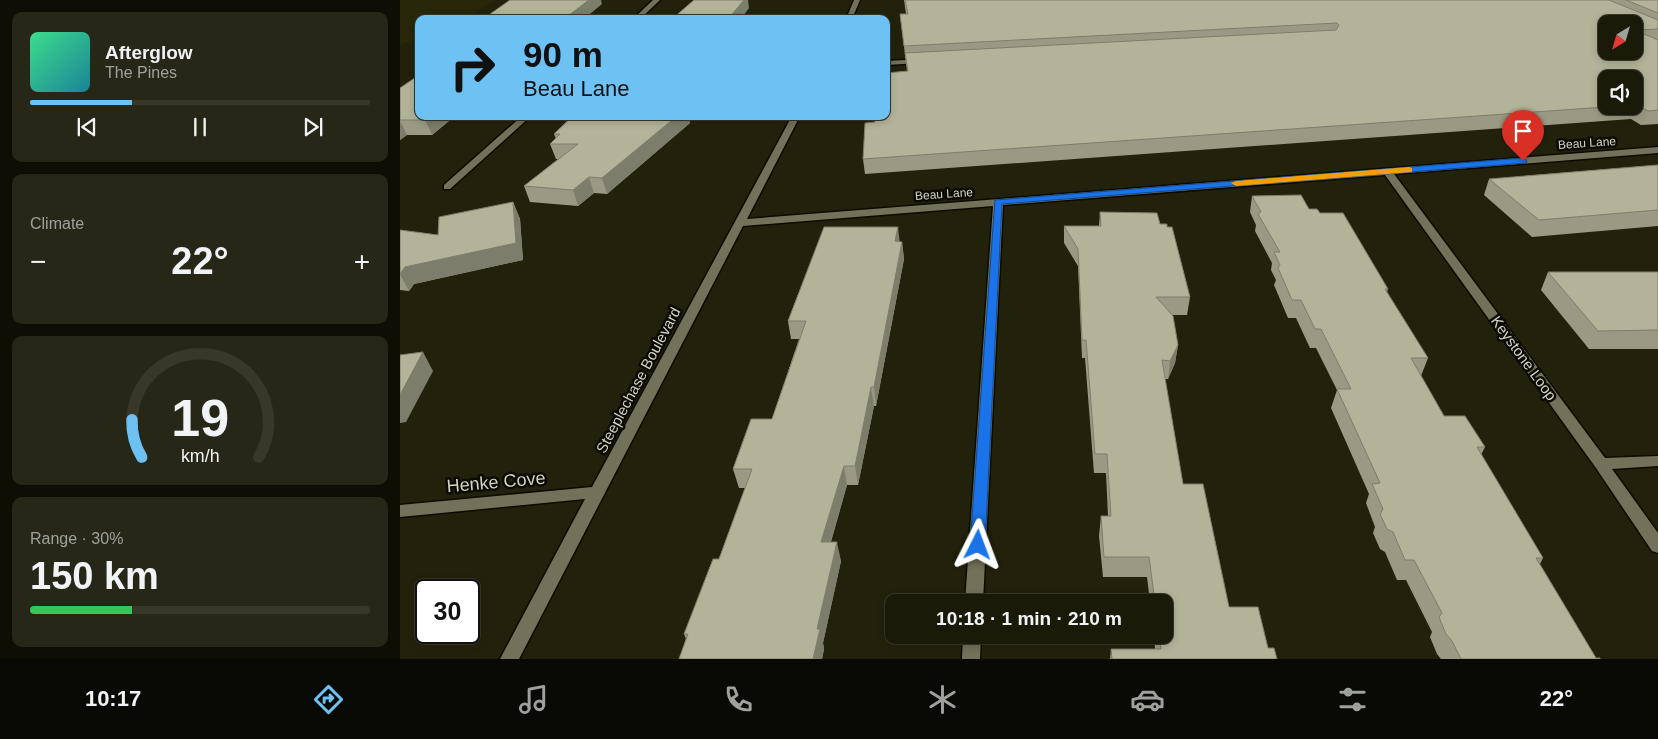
<!DOCTYPE html>
<html lang="en">
<head>
<meta charset="utf-8">
<style>
	body { margin:0; font-family:Arial,sans-serif; background:#272717; color:#f1f3f6; height:100vh; display:flex; flex-direction:column; font-size:19px; white-space:nowrap }
	* { box-sizing:border-box; margin:0 }
	p { font-size:16px; color:#9fa19c }
	.icon { flex:none; width:28px; height:28px; fill:none; stroke:currentColor; stroke-width:2; stroke-linecap:round; stroke-linejoin:round }
	.map { position:relative; flex:1; overflow:hidden }
	.panel { display:flex; flex-direction:column; gap:12px; padding:12px; background:#0e0e05; width:400px }
	.panel>* { flex:none }
	.banner { position:absolute; left:15px; top:15px; width:475px; height:105px; border-radius:10px; box-shadow:0 2px 8px #0003,0 0 0 1px #38382a; background:#6ec2f3; color:#111; overflow:hidden }
	.needle { width:32px; rotate:217deg }
	.controls { position:absolute; left:1198px; top:15px; display:grid; gap:10px }
	.controls a { display:grid; place-items:center; width:45px; height:45px; border-radius:10px; background:#1a1a09; box-shadow:0 2px 8px #0003,0 0 0 1px #38382a; font-size:25px }
	.speed { position:absolute; left:15px; top:579px; display:flex; gap:10px; font-size:25px; font-weight:700; text-align:center }
	.speed>* { display:grid; place-content:center; width:65px; height:65px; border-radius:50%; background:#1a1a09; box-shadow:0 2px 8px #0003,0 0 0 1px #38382a; line-height:1 }
	.speed .limit { border:2px solid #111; border-radius:8px; background:#fff; color:#111 }
	.pin { position:absolute; display:grid; place-items:center; width:42px; height:42px; color:#fff; margin:-51px -21px; border-radius:50% 50% 50% 0; rotate:-45deg; box-shadow:0 0 5px #0007 }
	.pin .icon { rotate:45deg }
	.me { position:absolute; width:55px; margin:-28px; rotate:3deg; stroke-linejoin:round; filter:drop-shadow(0 0 4px #0008) }
	.turn { display:flex; align-items:center; gap:18px; height:105px; padding:0 25px; font-size:22px }
	.turn .icon { width:65px; height:65px; stroke-width:2.5 }
	.turn b { display:block; font-size:35px; line-height:42px }
	.big { font-size:38px; font-weight:700; line-height:1.1 }
	.panel .widget { flex:1; display:flex; flex-direction:column; justify-content:center; gap:8px; min-width:0; padding:0 18px; border-radius:10px; background:#272717 }
	.panel .dial { align-items:center; gap:0 }
	.dial svg { height:130px; overflow:visible; fill:none; stroke:#38382a; stroke-width:7; stroke-linecap:round; text-anchor:middle }
	.dial text { fill:#f1f3f6; stroke:none }
	.song { display:flex; align-items:center; gap:15px }
	.cover { width:60px; height:60px; border-radius:8px; background:linear-gradient(135deg,hsl(150 70% 55%),hsl(190 70% 35%)) }
	.played { height:5px; border-radius:2px; background:linear-gradient(90deg,#6ec2f3 30%,#38382a 30%) }
	.keys { display:flex; justify-content:space-around; direction:ltr }
	.heat { display:flex; justify-content:space-between; align-items:center; font-size:28px; direction:ltr }
	.charge { height:8px; border-radius:4px; background:linear-gradient(90deg,#34c759 30%,#38382a 0) }
	.trip { position:absolute; left:485px; top:594px; width:288px; height:50px; border-radius:10px; background:#1a1a09; box-shadow:0 2px 8px #0003,0 0 0 1px #38382a; font-weight:700; line-height:50px; text-align:center }
	.tab-bar { display:flex; height:80px; justify-content:space-around; align-items:center; background:#0a0a04; color:#9fa19c }
	.tab-bar .icon { width:35px; height:35px }
	.tab-bar .active { color:#6ec2f3 }
	.tab-bar b { font-size:22px; color:#f1f3f6 }
	main { display:flex; flex:1; min-height:0 }
	.map>svg:first-child { display:block }
</style>
</head>
<body>
<main>
<section class="panel">
<div class="widget">
<div class="song"><i class="cover"></i><div><b>Afterglow</b><p>The Pines</p></div></div>
<div class="played"></div>
<div class="keys"><svg class="icon" aria-label="previous" viewBox="0 0 24 24"><path d="M18 5L8 12l10 7zM5 5v14"/></svg><svg class="icon" aria-label="pause" viewBox="0 0 24 24"><path d="M8 5v14M16 5v14"/></svg><svg class="icon" aria-label="next" viewBox="0 0 24 24"><path d="M6 5l10 7-10 7zM19 5v14"/></svg></div>
</div>
<div class="widget"><p>Climate</p>
<div class="heat"><a>−</a><b class="big">22°</b><a>+</a></div>
</div>
<div class="widget dial"><svg viewBox="0 0 100 80">
<path d="M14 69A42 42 0 1 1 86 69"/>
<path d="M14 69A42 42 0 0 1 8 46" stroke="#6ec2f3"/>
<text x="50" y="56" font-size="32" font-weight="700">19</text>
<text x="50" y="72" font-size="11">km/h</text>
</svg></div>
<div class="widget"><p>Range · 30%</p><b class="big">150 km</b><div class="charge"></div></div>
</section>
<div class="map">
<svg width="1258" height="659" viewBox="0 0 1258 659">
	<rect width="100%" height="100%" fill="#22220c"/>
	<polygon fill="#282709" points="0,0 96,0 63,19 19,19 19,38 0,45"/>
	<g fill="none" stroke-linecap="round" stroke-linejoin="round">
		<g stroke="#0c0b00" stroke-width="3">
			<g id="minor">
				<polygon points="253,0 260,0 240,19 233,19"/>
				<polygon points="454,0 460,0 452,19 446,19"/>
				<polygon points="524,59 524,63 521,63 486,65 486,61"/>
				<polygon points="122,116 131,116 50,189 44,189 44,185"/>
				<polygon points="392,116 400,116 347,219 1258,147 1258,153 994,174 1205,458 1258,456 1258,466 1212,469 1258,533 1258,553 1252,551 1196,468 985,175 603,205 583,602 565,602 593,206 343,226 119,659 100,659 185,499 0,517 0,505 192,487"/>
				<polygon points="563,635 581,635 580,659 562,659"/>
			</g>
		</g>
		<use href="#minor" fill="#727159" fill-rule="evenodd"/>
	</g>
	<g fill="#9a9a84" fill-rule="evenodd">
		<path d="M504 0H1258V124L1241 125 1231 119 465 174 463 159 475 122 507 71 500 14H506ZM1234 79V106H1206Z"/>
		<polygon points="0,88 55,116 32,135 7,135 0,140"/>
		<polygon points="170,116 288,116 290,123 207,194 194,193 178,206 130,202 124,186 158,159 156,159 150,144 156,139 154,134 170,118"/>
		<polygon points="1258,165 1258,226 1132,237 1084,195 1089,179"/>
		<polygon points="852,196 909,209 920,213 988,289 987,292 1028,358 1021,376 1044,416 1085,447 1081,455 1143,558 1140,564 1196,658 1200,659 1041,659 1037,654 1030,637 1032,632 1006,580 997,580 985,552 980,549 973,533 975,527 966,503 969,494 931,408 937,390 916,348 910,348 896,318 888,318 874,285 876,280 871,270 872,263 855,231 856,225 850,212"/>
		<polygon points="113,202 120,219 123,260 14,284 9,291 0,290 0,230 38,235"/>
		<polygon points="700,212 760,224 767,227 790,297 787,315 772,315 778,345 775,363 768,379 765,379 783,484 829,607 868,648 877,659 710,659 711,649 755,649 754,635 764,635 764,602 750,602 747,577 703,577 699,536 701,516 708,516 706,473 694,473 685,358 682,358 678,266 664,243 664,226 699,226"/>
		<polygon points="500,242 502,242 504,259 476,406 474,406 458,485 447,485 431,542 441,561 423,643 424,649 422,659 279,659 286,639 284,634 319,559 345,488 339,488 333,469 372,419 399,339 391,339 388,321"/>
		<polygon points="1148,272 1258,272 1258,349 1189,349 1141,290"/>
	</g>
	<g fill="#7d7d6b">
		<polygon points="189,0 201,0 202,4 184,19 164,19"/>
		<polygon points="342,0 348,0 349,8 341,19 328,19"/>
		<polygon points="30,116 55,116 32,135 25,120"/>
		<polygon points="277,116 288,116 290,123 207,194 202,178"/>
		<polygon points="0,121 7,135 0,140"/>
		<polygon points="189,177 194,193 178,206 173,190"/>
		<polygon points="113,202 120,219 123,260 14,284 9,291 0,274 5,267"/>
		<polygon points="498,227 500,244 495,241"/>
		<polygon points="502,242 504,259 476,406 474,387"/>
		<polygon points="778,345 775,363 768,379 770,361"/>
		<polygon points="23,352 33,371 6,422 0,423 0,395"/>
		<polygon points="471,387 474,406 458,485 455,466"/>
		<polygon points="444,466 447,485 425,561 421,542"/>
		<polygon points="437,542 441,561 423,643 424,649 422,659 413,659 417,629"/>
	</g>
	<g fill="#b3b399" stroke="#7d7d6b" fill-rule="evenodd">
		<polygon points="110,0 189,0 164,19 83,19"/>
		<polygon points="294,0 344,0 328,19 272,19"/>
		<path d="M505 0H1209L1258 20V29L1235 30 1258 40V110L1248 111 1237 105H1234V79H1206V106H1220L463 159 465 123 475 122V116H486V73L508 71 505 53 936 30 939 25 937 23 504 46 500 14H508ZM1206 24H1234V51H1206Z"/>
		<polygon points="1226,0 1258,0 1258,13"/>
		<polygon points="19,75 19,116 30,116 25,120 0,120 0,88"/>
		<polygon points="173,116 277,116 202,178 189,177 173,190 124,186 178,144 150,144 160,134 154,134"/>
		<polygon points="1258,165 1258,210 1139,220 1089,179"/>
		<polygon points="901,195 909,209 917,209 920,213 943,213 988,289 985,289 1028,358 1011,358 1044,416 1065,416 1085,447 1077,447 1143,558 1136,558 1196,658 1200,658 1200,659 1061,659 1052,641 1046,634 1039,617 1042,613 1014,560 1005,560 993,532 987,529 980,514 983,509 972,484 980,483 937,389 951,389 921,329 915,329 901,300 892,300 878,268 880,265 874,252 880,252 858,214 861,212 852,196"/>
		<polygon points="113,202 116,243 5,267 0,274 0,230 38,235 39,217"/>
		<polygon points="700,212 757,213 760,224 767,224 767,227 772,227 790,297 756,297 773,316 778,345 770,361 762,360 783,484 803,484 829,607 858,607 868,648 874,648 877,659 712,659 711,649 761,649 759,635 764,635 764,602 755,602 749,557 704,557 701,516 711,516 707,454 695,454 686,340 682,340 678,249 664,226 701,226"/>
		<polygon points="424,227 498,227 495,241 502,242 474,387 471,387 455,466 444,466 421,542 437,542 417,629 420,629 413,659 279,659 288,634 284,634 313,559 319,559 352,469 333,469 351,419 372,419 406,321 388,321"/>
		<polygon points="1148,272 1258,272 1258,330 1198,331"/>
		<polygon points="23,352 0,395 0,355"/>
	</g>
	<polygon fill="#1a73e8" stroke="#114b97" points="1123,158 1127,161 1126,163 602,204 585,545 583,550 578,551 572,550 570,545 595,200"/>
	<polygon fill="#f59e0b" points="1009,167 1012,168 1012,172 836,186 831,183 836,181"/>
	<g text-anchor="middle" dominant-baseline="central" stroke-width="5" stroke-linejoin="round" paint-order="stroke">
		<g font-size="12" fill="#d2d2c5" stroke="#0b0b04">
			<text transform="translate(1187 143) rotate(-4)">Beau Lane</text>
			<text transform="translate(544 194) rotate(-4)">Beau Lane</text>
		</g>
		<g font-size="15" fill="#d2d2c5" stroke="#0b0b04">
			<text transform="translate(1124 358) rotate(54)">Keystone Loop</text>
			<text transform="translate(238 380) rotate(-62)">Steeplechase Boulevard</text>
		</g>
		<g font-size="18" fill="#d2d2c5" stroke="#0b0b04">
			<text transform="translate(96 482) rotate(-5)">Henke Cove</text>
		</g>
	</g>
</svg>
<div class="controls">
<a><svg class="needle" viewBox="-14 -14 28 28"><path d="M0-13l5 13h-10z" fill="#e53935"/><path d="M0 13l5-13h-10z" fill="#9fa19c"/></svg></a>
<a><svg class="icon" aria-label="sound" viewBox="0 0 24 24"><path d="M4 9h4l5-4v14l-5-4H4zM17 9q2 3 0 6"/></svg></a>
</div>
<div class="speed"><div class="limit">30</div></div>
<div class="pin" style="left:1123px;top:161px;background:#d93025"><svg class="icon" aria-label="arrive" viewBox="0 0 24 24"><path d="M6 21V4h12l-3 4 3 4H6"/></svg></div>
<svg class="me" style="left:578px;top:545px" viewBox="-20 -20 40 40"><path d="M0-17L14 15 0 8-14 15z" fill="#1a73e8" stroke="#fff" stroke-width="4"/></svg>
<div class="trip">10:18 · 1 min · 210 m</div>
<div class="banner">
<div class="turn"><svg class="icon" aria-label="right" viewBox="0 0 24 24"><path d="M7 20v-9h11M14 6l5 5-5 5"/></svg><div><b>90 m</b>Beau Lane</div></div>
</div>
</div>
</main>
<nav class="tab-bar">
<b>10:17</b>
<svg class="icon active" aria-label="directions" viewBox="0 0 24 24"><path d="M12 3l9 9-9 9-9-9zM9 14v-3h6M13 9l2 2-2 2"/></svg>
<svg class="icon" aria-label="music" viewBox="0 0 24 24"><path d="M9 18V5l10-2v13"/><circle cx="6" cy="18" r="3"/><circle cx="16" cy="16" r="3"/></svg>
<svg class="icon" aria-label="phone" viewBox="0 0 24 24"><path d="M5 4h4l2 5-3 2q2 4 5 5l2-3 5 2v4C11 20 4 13 5 4z"/></svg>
<svg class="icon" aria-label="climate" viewBox="0 0 24 24"><path d="M12 3v18M4 7l16 10M4 17L20 7"/></svg>
<svg class="icon" aria-label="car" viewBox="0 0 24 24"><path d="M5 17H2v-5l4-1 3-4h7l3 4 3 1v5h-3M9 17h6M6 11h13"/><circle cx="7" cy="17" r="2"/><circle cx="17" cy="17" r="2"/></svg>
<svg class="icon" aria-label="filters" viewBox="0 0 24 24"><path d="M4 7h16M4 17h16"/><circle cx="9" cy="7" r="2"/><circle cx="15" cy="17" r="2"/></svg>
<b>22°</b>
</nav>
</body>
</html>
